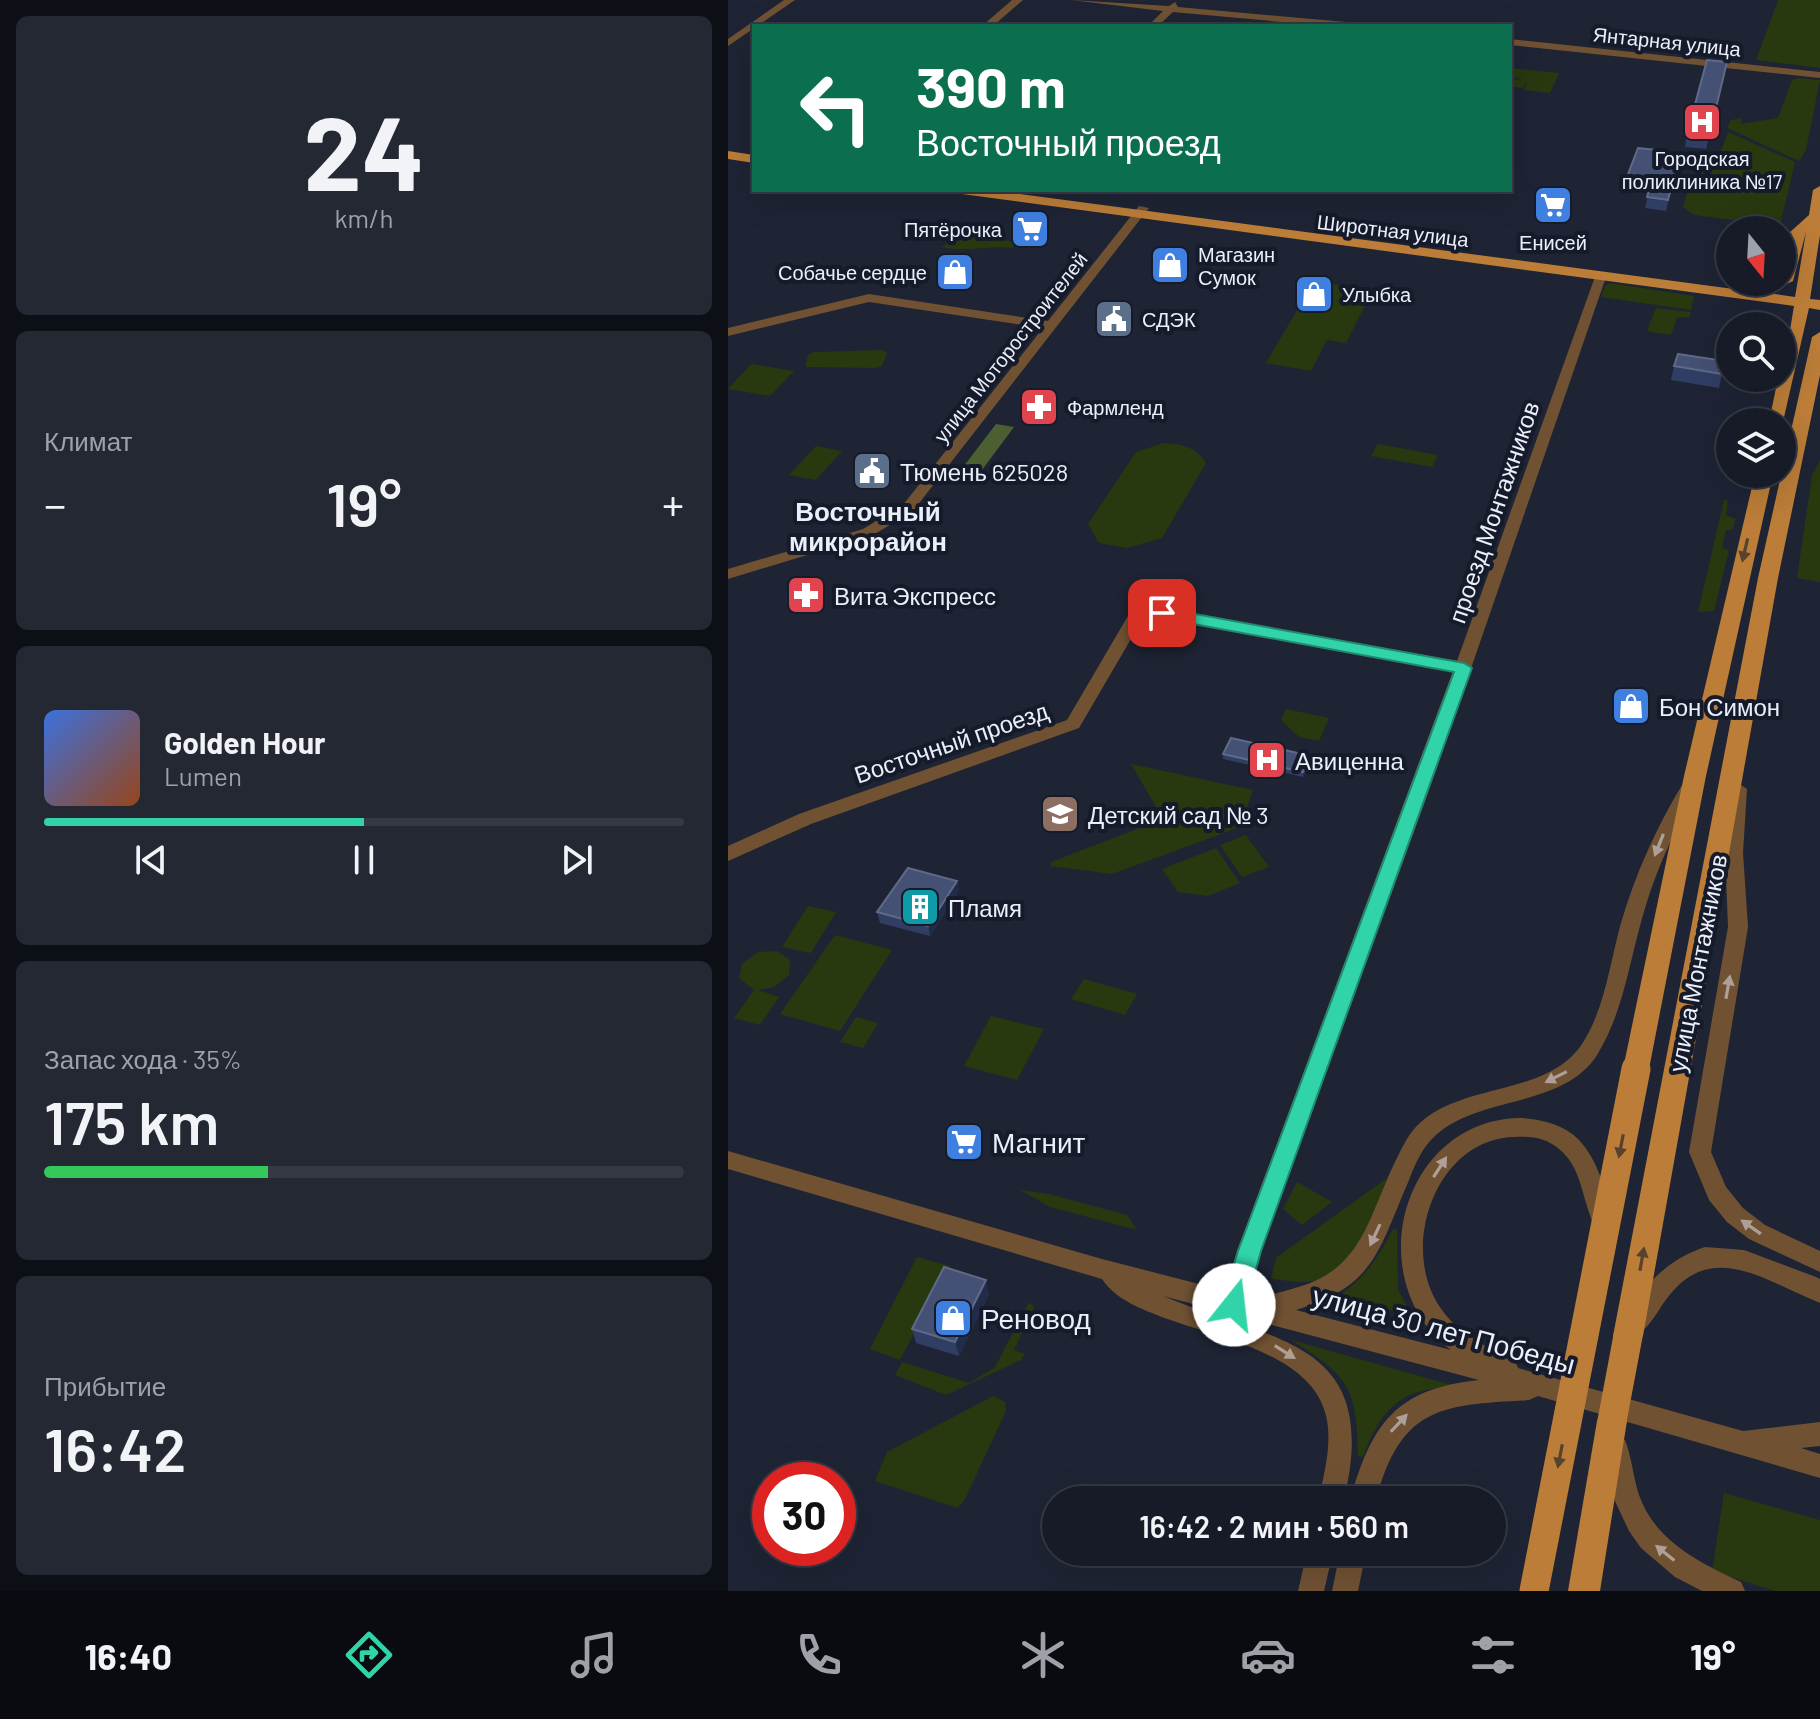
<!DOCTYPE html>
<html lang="ru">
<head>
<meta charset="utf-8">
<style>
	body { margin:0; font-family:Barlow,sans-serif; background:#232833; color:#f1f3f6; height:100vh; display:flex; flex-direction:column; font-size:30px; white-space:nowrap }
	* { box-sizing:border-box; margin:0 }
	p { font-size:26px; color:#9ea1a7 }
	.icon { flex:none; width:44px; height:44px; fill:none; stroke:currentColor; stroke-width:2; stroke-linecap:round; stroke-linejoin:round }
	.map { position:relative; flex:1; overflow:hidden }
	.drawer { display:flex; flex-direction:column; gap:16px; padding:16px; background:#0c0f15; width:728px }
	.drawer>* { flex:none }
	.top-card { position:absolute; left:24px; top:24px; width:760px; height:168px; border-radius:0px; box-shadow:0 8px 32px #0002,0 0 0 2px #353944; background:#0b6e4f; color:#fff; overflow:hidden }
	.needle { width:52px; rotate:162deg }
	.tools { position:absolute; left:988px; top:216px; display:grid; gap:16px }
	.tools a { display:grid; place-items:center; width:80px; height:80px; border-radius:50%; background:#161b27; box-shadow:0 8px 32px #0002,0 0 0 2px #353944; font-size:40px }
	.speed { position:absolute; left:24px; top:1462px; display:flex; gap:16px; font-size:40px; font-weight:700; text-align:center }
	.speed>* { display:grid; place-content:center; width:104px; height:104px; border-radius:50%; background:#161b27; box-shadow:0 8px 32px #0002,0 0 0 2px #353944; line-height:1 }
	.speed .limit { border:12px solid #d22; background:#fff; color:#111 }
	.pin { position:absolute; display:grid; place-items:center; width:68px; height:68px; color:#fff; margin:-34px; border-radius:16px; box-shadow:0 4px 12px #0006 }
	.me { position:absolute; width:88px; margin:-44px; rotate:16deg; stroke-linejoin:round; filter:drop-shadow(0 0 6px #0008) }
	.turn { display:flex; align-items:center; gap:28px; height:168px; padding:0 32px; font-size:36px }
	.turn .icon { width:104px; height:104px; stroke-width:2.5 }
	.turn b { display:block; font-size:56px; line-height:68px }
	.big { font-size:60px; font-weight:600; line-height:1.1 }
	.drawer .widget { flex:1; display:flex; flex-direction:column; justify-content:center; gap:12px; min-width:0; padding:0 28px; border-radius:12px; background:#232833 }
	.drawer .dial { align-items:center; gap:0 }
	.dial b { font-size:104px; line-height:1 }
	.song { display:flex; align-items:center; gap:24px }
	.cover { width:96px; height:96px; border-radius:12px; background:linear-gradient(135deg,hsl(220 70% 55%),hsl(20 70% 35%)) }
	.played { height:8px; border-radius:4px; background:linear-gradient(90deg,#31d4a9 50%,#353944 50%) }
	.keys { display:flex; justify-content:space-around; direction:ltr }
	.heat { display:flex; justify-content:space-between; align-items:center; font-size:44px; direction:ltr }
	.charge { height:12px; border-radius:6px; background:linear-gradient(90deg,#34c759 35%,#353944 0) }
	.trip { position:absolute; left:314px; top:1486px; width:464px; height:80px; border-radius:40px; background:#161b27; box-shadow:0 8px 32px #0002,0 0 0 2px #353944; font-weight:600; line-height:80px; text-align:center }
	.tab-bar { display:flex; height:128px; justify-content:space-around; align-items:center; background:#090b10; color:#9ea1a7 }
	.tab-bar .icon { width:56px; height:56px }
	.tab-bar .on { color:#31d4a9 }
	.tab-bar b { font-size:36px; color:#f1f3f6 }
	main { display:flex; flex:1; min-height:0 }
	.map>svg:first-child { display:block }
</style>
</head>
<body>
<main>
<section class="drawer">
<div class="widget dial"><b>24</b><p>km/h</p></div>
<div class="widget"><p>Климат</p>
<div class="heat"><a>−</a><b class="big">19°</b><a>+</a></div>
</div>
<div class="widget">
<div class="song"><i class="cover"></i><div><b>Golden Hour</b><p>Lumen</p></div></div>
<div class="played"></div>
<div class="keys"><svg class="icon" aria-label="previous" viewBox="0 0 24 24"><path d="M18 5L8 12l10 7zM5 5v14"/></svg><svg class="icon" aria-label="pause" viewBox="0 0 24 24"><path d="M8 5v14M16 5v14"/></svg><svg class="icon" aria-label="next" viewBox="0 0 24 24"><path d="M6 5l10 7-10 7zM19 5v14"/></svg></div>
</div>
<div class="widget"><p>Запас хода · 35%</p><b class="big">175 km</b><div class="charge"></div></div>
<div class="widget"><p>Прибытие</p><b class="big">16:42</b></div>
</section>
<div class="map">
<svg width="1092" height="1591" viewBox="0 0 1092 1591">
	<rect width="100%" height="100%" fill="#1e2434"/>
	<g fill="#28380f">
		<polygon points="1050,0 1092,0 1092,68 1028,60"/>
		<polygon points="782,68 831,73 822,93 796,90 799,81 795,88 782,86 782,80 795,79 782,77"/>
		<polygon points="1070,78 1092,80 1078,150 1071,161 999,128 1003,120 1014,118 1012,124 1050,118 1064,80"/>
		<polygon points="1000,132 1067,162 1052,226 966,215 955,207 967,168 986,170"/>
		<path d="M236 235 290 242 284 248C261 245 236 253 213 247Z"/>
		<polygon points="882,283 966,296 963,310 873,297 877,286"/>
		<polygon points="604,284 645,290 618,343 599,340 583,371 538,363 572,305 591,307"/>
		<polygon points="928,308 963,312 961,318 949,317 943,335 919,331"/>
		<polygon points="154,350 159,353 154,366 148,368 77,367 80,355 86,352"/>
		<polygon points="23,364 66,371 42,396 0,389"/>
		<path d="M436 443C454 444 468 447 478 463L434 538 399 548 371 543 360 524 408 452Z"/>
		<polygon points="650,444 710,455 704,467 643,456"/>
		<polygon points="88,446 114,451 88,480 61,475"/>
		<polygon points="1092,460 1092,582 1069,578 1084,475"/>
		<polygon points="996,500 1000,501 998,515 1008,519 1004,530 998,530 994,548 1001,550 986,611 970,612"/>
		<polygon points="558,709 601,718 591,741 571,737 553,720"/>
		<polygon points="403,764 525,790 512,827 384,874 322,866 323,862 435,819"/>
		<polygon points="518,835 541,867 514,877 492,845"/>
		<polygon points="488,848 512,883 480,896 450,892 434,869"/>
		<polygon points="80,906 108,912 83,953 54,947"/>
		<polygon points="107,935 164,950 112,1031 52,1014"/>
		<polygon points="49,951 62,960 61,975 46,987 30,990 51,997 32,1025 6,1018 26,990 11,978 14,964 30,952"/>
		<polygon points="356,979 409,994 397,1015 343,999"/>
		<polygon points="263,1016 316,1029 289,1080 236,1066"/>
		<polygon points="128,1017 150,1023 135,1048 112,1042"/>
		<path d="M659 1178C643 1217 633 1270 587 1281 574 1284 556 1280 543 1279L548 1258Z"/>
		<polygon points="569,1182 604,1202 574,1225 555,1209"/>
		<polygon points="292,1190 321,1194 399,1215 409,1230 322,1207"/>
		<path d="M665 1229 669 1230 670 1289 684 1316 610 1296C638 1278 650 1257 665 1229Z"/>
		<polygon points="189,1257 222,1266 172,1360 142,1349"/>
		<polygon points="301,1302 306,1307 286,1350 297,1354 293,1360 218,1395 167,1375 174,1362 241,1383 267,1367"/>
		<path d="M563 1340 731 1387C675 1387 655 1405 635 1457L630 1456C629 1388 621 1376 563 1340Z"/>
		<polygon points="265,1396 277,1402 278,1411 236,1501 229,1508 147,1481 159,1452"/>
		<polygon points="996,1493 1092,1520 1092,1591 1047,1591 984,1571"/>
	</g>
	<polygon fill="#4b5f31" points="268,424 286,427 245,482 226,479"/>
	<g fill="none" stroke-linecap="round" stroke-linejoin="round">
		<g fill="#705233" fill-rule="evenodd">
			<polygon points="56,0 67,0 0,46 0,39"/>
			<polygon points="284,0 295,0 265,26 254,26"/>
			<polygon points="343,0 441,6 447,2 450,7 629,23 634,26 598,26 445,12 430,26 420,26 435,11"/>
			<polygon points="782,39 1092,72 1092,78 782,45"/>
			<polygon points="411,206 421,208 185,511 145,535 0,579 0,569 135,529 175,505 315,328 141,302 0,336 0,328 141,294 320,321"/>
			<path d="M868 274 878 277 700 793 533 1251 520 1297C534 1298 553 1292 567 1288 635 1270 640 1217 667 1162 674 1148 681 1132 693 1122 739 1082 819 1096 854 1044 877 1009 882 962 893 923 907 875 928 828 954 785H966L969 789C949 826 930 865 918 905 902 955 897 1010 869 1055 835 1108 754 1095 709 1134 695 1146 687 1164 681 1180 651 1249 647 1287 568 1310L723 1350C632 1282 672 1123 789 1118 810 1118 836 1124 851 1140 870 1160 878 1192 885 1218L882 1225 874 1228 866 1225C854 1200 854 1167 831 1149 817 1137 802 1136 785 1137 706 1140 670 1251 714 1310 731 1335 763 1348 788 1363L790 1368 1015 1431 1092 1422V1446L1073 1448 1092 1454V1478L810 1396 801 1400C713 1405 673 1406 648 1500H622C644 1424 667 1389 751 1380L435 1296C547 1343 654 1339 616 1500H590C597 1472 606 1437 596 1409 576 1349 475 1335 424 1313 406 1306 385 1296 374 1279L0 1169V1151L374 1259 498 1291 509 1251 725 671 417 615 351 728 83 824 0 861V846L71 814 339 720 404 609 412 604 729 661Z"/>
			<polygon points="1010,783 1019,789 1015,853 1020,927 983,1152 998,1187 1015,1208 1037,1225 1092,1251 1092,1272 1021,1239 999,1222 981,1200 961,1152 1000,927 997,853 1001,789"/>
			<path d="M977 1247 1016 1250 1088 1277 1092 1279V1303C1040 1283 985 1238 940 1297 930 1309 923 1328 908 1334L900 1331 896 1323C913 1286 939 1260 977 1247Z"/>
			<path d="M888 1437 897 1440C904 1458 905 1477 911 1495 927 1541 972 1563 1013 1582L1017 1591H974L947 1577 913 1548 901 1531 887 1501 875 1449 879 1440Z"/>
			<polygon points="579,1552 605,1552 596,1591 570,1591"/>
			<polygon points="612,1552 638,1552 630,1591 604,1591"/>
		</g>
		<g fill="#bb7d38" fill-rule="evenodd">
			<polygon points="0,151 26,155 26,163 0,159"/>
			<path d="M1092 186V235L1082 299 1092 300V310L1081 308 1054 426V422H1041L1050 378H1054L1066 306 234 194 227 190H262L1028 292 1029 287 1054 282V262L1061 233 1081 215 1085 190ZM1078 232 1067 297 1039 293 1065 281Z"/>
			<polygon points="1092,332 1092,375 1050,578 915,1336 910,1346 900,1350 890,1346 885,1336 1030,578 1084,337"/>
			<polygon points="1027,474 1045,474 978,776 921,1069 917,1076 908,1079 899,1076 895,1069 956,776"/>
			<polygon points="884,1406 895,1411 899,1421 872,1591 840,1591 869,1421 873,1411"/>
		</g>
		<g stroke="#bb7d38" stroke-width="29">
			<polyline points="884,1421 900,1336"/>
			<polyline points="806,1591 908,1069"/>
		</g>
	</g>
	<g fill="#313e64">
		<polygon points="996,74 978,149 957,147 959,134"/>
		<polygon points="928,163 949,165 938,211 917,208 921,191 897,188 899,177"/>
		<polygon points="595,285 595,290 590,300 576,298 576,293"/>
		<polygon points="997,361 991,388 943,380 946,366"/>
		<polygon points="495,754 583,761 575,777 495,759"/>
		<polygon points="229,881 231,891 202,936 152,923 149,912"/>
		<polygon points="261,1294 231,1356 188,1343 184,1329"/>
	</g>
	<g fill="#212c4a">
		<polygon points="583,756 583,761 575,777 575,772"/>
		<polygon points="229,881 231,891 202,936 200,926"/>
		<polygon points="258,1280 261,1294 231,1356 227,1342"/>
	</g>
	<g fill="#455174" stroke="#5f6a89" stroke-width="2">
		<polygon points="979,60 999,62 981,137 959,134"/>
		<polygon points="910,148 930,150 926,162 949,165 940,200 919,197 924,180 899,177"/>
		<polygon points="582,283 595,285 590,295 576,293"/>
		<polygon points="950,354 997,361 994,374 946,366"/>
		<polygon points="503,738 583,756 575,772 495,754"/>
		<polygon points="180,868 229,881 200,926 149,912"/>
		<polygon points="216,1267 258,1280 227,1342 184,1329"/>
	</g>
	<defs><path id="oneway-solid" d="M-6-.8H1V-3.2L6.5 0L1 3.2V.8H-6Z" transform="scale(2)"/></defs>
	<g fill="#574230">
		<use href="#oneway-solid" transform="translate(1017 550) rotate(103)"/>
		<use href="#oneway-solid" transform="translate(893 1146) rotate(101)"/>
		<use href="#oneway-solid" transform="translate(914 1259) rotate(-80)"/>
		<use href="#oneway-solid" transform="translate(832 1456) rotate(101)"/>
	</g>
	<g fill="#aea096">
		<use href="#oneway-solid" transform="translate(931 845) rotate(112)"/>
		<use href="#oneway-solid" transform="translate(1000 987) rotate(-80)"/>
		<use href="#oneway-solid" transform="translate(828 1077) rotate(153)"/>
		<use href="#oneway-solid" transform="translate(712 1167) rotate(-57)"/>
		<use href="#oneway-solid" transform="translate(1023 1227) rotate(-145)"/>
		<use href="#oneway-solid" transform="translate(647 1235) rotate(115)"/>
		<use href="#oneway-solid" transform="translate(557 1352) rotate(32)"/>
		<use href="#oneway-solid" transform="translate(671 1423) rotate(-47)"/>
		<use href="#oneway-solid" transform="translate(937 1553) rotate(-141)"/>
	</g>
	<polygon fill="#31d4a9" stroke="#208a6e" stroke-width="2" points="434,608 736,663 744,668 533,1251 518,1305 514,1312 506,1315 498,1312 494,1305 510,1251 726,672 428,617 426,613"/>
	<defs>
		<g id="hospital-square" transform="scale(2)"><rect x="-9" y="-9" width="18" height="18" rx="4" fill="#e0444e" stroke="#151b2a"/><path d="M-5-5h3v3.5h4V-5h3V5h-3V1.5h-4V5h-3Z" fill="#fff"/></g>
		<g id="supermarket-square" transform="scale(2)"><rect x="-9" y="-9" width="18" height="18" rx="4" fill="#3f7fe0" stroke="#151b2a"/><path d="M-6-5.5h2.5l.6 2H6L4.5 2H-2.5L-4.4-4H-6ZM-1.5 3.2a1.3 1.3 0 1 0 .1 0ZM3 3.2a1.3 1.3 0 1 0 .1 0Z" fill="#fff"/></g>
		<g id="shop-square" transform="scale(2)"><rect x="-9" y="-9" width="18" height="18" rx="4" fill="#3f7fe0" stroke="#151b2a"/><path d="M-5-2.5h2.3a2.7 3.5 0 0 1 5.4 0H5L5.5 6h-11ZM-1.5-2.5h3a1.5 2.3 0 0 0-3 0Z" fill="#fff"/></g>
		<g id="civic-square" transform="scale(2)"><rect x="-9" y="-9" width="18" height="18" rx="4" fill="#5c6f8a" stroke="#151b2a"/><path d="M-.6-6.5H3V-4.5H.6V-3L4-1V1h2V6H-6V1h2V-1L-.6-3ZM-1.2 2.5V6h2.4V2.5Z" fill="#fff"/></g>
		<g id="pharmacy-square" transform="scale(2)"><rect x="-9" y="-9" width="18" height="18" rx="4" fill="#e0444e" stroke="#151b2a"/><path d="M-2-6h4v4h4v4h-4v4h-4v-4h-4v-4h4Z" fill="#fff"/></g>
		<g id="school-square" transform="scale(2)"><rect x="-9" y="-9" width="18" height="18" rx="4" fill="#8d6e63" stroke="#151b2a"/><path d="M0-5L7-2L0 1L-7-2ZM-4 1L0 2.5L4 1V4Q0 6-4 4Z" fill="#fff"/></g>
		<g id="building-square" transform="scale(2)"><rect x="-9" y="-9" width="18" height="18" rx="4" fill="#0f9aa8" stroke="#151b2a"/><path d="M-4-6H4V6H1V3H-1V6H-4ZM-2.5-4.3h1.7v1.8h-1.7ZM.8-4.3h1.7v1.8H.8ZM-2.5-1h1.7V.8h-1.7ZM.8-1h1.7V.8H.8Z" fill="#fff"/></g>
	</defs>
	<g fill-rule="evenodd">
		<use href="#hospital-square" x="974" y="122"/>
		<use href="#supermarket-square" x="825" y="205"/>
		<use href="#supermarket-square" x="302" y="229"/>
		<use href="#shop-square" x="442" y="265"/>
		<use href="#shop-square" x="227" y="272"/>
		<use href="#shop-square" x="586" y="294"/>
		<use href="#civic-square" x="386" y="319"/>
		<use href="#pharmacy-square" x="311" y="407"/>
		<use href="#civic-square" x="144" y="471"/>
		<use href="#pharmacy-square" x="78" y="595"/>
		<use href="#shop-square" x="903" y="706"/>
		<use href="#hospital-square" x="539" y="760"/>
		<use href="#school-square" x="332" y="814"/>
		<use href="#building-square" x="192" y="907"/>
		<use href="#supermarket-square" x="236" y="1142"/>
		<use href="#shop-square" x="225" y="1318"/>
	</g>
	<g text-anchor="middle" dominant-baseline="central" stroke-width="8" stroke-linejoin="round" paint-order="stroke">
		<g font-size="20" fill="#ebeffa" stroke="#151b2a">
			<text transform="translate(939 41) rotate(6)">Янтарная улица</text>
			<text transform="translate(665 230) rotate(7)">Широтная улица</text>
			<text transform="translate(282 347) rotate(-52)">улица Моторостроителей</text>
		</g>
		<g font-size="20" fill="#ebeffa" stroke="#151b2a" text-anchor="start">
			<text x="974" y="158" text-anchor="middle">Городская<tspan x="974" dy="23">поликлиника №17</tspan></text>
			<text x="274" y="229" text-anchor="end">Пятёрочка</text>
			<text x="825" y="242" text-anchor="middle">Енисей</text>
			<text x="470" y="254">Магазин<tspan x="470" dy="23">Сумок</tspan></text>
			<text x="199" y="272" text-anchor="end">Собачье сердце</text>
			<text x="614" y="294">Улыбка</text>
			<text x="414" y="319">СДЭК</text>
			<text x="339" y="407">Фармленд</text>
		</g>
		<g font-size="24" fill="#ebeffa" stroke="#151b2a" text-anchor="start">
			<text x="172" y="471">Тюмень 625028</text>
			<text x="106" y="595">Вита Экспресс</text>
			<text x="931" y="706">Бон Симон</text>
			<text x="567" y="760">Авиценна</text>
			<text x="360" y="814">Детский сад № 3</text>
			<text x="220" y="907">Пламя</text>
		</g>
		<g font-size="24" fill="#ebeffa" stroke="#151b2a">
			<text transform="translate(765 512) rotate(-71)">проезд Монтажников</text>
			<text transform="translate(223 742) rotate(-19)">Восточный проезд</text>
			<text transform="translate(969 963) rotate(-79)">улица Монтажников</text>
		</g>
		<g font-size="26" font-weight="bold" fill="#ebeffa" stroke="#151b2a">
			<text x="140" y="510">Восточный<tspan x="140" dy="30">микрорайон</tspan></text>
		</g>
		<g font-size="28" fill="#ebeffa" stroke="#151b2a" text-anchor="start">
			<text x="264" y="1142">Магнит</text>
			<text x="253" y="1318">Реновод</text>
		</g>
		<g font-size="28" fill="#ebeffa" stroke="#151b2a">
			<text transform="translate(716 1329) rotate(15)">улица 30 лет Победы</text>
		</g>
	</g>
</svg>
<div class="tools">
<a><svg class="needle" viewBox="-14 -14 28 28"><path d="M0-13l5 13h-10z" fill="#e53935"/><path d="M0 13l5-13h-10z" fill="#9ea1a7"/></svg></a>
<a><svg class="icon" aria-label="search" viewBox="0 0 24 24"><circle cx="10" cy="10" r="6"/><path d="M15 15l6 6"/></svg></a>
<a><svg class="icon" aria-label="layers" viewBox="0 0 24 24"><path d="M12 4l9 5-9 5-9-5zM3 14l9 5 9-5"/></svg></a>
</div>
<div class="speed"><div class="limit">30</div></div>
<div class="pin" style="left:434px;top:613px;background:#d93025"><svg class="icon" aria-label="arrive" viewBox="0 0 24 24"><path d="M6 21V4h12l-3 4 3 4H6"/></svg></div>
<svg class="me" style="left:506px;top:1305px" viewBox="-20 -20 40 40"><circle r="19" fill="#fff"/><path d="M0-13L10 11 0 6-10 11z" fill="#31d4a9"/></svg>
<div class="trip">16:42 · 2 мин · 560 m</div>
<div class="top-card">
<div class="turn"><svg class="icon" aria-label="left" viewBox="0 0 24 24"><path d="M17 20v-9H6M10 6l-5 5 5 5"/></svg><div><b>390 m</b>Восточный проезд</div></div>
</div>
</div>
</main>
<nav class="tab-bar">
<b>16:40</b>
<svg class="icon on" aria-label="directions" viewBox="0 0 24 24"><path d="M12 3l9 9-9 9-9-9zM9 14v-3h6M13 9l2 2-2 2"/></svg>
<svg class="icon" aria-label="music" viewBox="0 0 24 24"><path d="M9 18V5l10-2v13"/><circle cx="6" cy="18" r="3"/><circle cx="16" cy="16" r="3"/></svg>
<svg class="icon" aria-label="phone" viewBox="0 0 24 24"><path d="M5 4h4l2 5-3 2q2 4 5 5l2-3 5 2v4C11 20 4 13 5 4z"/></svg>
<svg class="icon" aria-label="climate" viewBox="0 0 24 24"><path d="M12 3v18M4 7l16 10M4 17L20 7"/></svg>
<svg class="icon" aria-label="car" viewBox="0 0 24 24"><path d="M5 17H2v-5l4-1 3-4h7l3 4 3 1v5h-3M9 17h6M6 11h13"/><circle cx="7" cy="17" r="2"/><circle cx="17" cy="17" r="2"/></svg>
<svg class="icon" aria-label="filters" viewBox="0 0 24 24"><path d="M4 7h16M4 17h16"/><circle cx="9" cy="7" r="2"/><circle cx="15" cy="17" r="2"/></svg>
<b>19°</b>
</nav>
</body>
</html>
